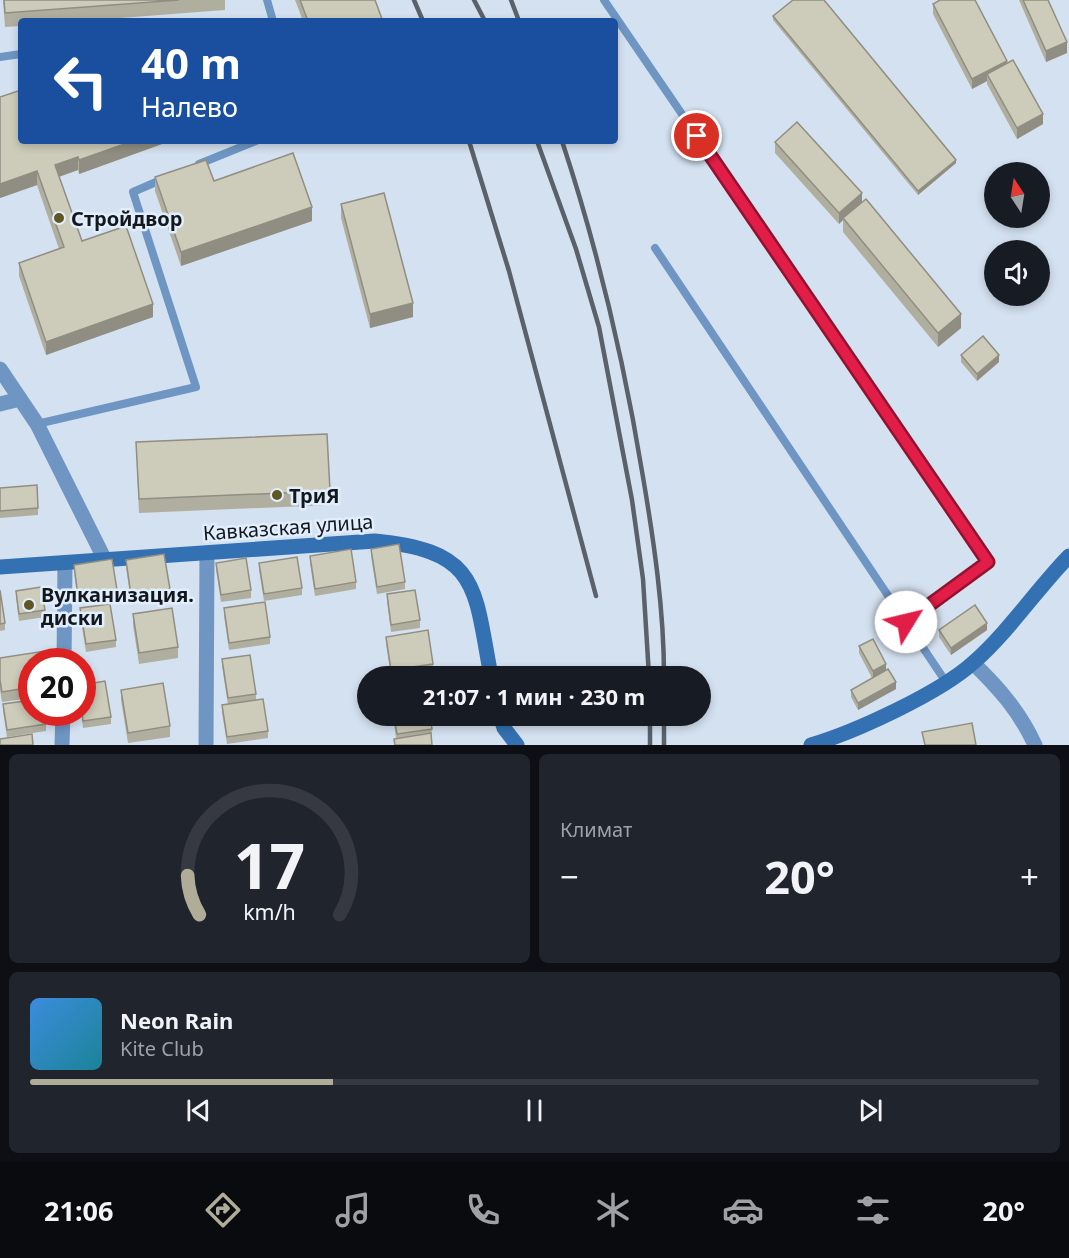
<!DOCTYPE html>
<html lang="ru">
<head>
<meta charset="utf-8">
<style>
	body { margin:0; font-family:"Noto Sans",sans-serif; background:#20242c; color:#f1f3f6; height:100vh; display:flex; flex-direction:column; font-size:22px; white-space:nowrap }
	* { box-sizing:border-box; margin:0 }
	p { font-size:20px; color:#9ea1a6 }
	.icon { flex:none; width:33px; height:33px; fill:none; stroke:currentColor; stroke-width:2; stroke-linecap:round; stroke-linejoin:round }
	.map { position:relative; height:745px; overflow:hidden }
	.side { display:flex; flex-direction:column; gap:9px; padding:9px; background:#0d0f14; flex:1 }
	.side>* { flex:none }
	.top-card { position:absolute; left:18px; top:18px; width:600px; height:126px; border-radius:6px; box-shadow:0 3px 9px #0003; background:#1a4fa0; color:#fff; overflow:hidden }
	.needle { width:39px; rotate:348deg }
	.fabs { position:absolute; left:984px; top:162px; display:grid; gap:12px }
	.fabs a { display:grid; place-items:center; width:66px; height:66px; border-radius:50%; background:#171b24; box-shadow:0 3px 9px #0003; font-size:30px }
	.speed { position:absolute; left:18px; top:648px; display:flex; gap:12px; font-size:30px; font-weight:700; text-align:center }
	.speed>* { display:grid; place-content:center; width:78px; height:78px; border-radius:50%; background:#171b24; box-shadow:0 3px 9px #0003; line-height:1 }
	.speed .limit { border:9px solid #d22; background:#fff; color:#111 }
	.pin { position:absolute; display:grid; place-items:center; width:51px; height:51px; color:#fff; margin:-26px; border:3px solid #fff; border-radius:50%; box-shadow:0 2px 6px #0007 }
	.me { position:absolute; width:66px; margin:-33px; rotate:54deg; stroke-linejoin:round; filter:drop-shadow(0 0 4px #0008) }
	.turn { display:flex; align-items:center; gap:21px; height:126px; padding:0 24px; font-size:27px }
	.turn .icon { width:78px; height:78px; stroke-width:2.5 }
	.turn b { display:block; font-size:42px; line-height:51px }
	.big { font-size:45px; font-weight:700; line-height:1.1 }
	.side .widget { flex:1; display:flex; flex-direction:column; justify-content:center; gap:9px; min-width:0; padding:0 21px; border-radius:9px; background:#20242c }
	.side .dial { align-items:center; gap:0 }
	.dial svg { height:156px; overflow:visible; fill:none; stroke:#363941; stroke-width:7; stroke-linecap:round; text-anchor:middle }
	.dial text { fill:#f1f3f6; stroke:none }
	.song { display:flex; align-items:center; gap:18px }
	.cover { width:72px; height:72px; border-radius:9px; background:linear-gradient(135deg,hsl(210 70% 55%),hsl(190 70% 35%)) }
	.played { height:6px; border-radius:3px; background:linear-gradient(90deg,#afad98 30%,#363941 30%) }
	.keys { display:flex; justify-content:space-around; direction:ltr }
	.heat { display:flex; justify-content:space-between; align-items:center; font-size:33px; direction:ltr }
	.side .tiles { flex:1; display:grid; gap:9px; grid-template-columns:1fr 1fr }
	.widget:last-child { grid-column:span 2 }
	.trip { position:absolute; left:357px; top:666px; width:354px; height:60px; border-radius:30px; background:#171b24; box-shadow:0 3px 9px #0003; font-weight:700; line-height:60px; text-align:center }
	.tabs { display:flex; height:96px; justify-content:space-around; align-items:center; background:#090b0e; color:#9ea1a6 }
	.tabs .icon { width:42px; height:42px }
	.tabs .on { color:#afad98 }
	.tabs b { font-size:27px; color:#f1f3f6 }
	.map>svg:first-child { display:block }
</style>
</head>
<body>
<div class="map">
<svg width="1069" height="745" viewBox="0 0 1069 745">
	<rect width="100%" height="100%" fill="#d4e1f0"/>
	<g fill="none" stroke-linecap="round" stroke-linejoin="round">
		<g stroke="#6f96c3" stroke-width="8">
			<polyline points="267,0 273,21"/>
			<polyline points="604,0 988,562 906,622"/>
			<polyline points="0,57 21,54"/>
			<polyline points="199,164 256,141"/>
			<polyline points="655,248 946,682"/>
			<polyline points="37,424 196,387 133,192 163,179"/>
		</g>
		<g stroke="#6f96c3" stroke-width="15">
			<polyline points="0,404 20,399"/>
			<polyline points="64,662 65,563"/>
			<polyline points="62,745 63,712"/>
		</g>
		<g stroke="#6f96c3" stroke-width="15">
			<polyline points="0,369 37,424 105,560"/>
			<path d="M973 663C999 688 1020 712 1035 745"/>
			<polyline points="206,745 207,554"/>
		</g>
		<g stroke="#3371b2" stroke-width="15">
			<path d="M0 567 375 541C480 551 474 587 491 676"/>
			<polyline points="500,716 504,728 517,745"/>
			<path d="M811 745C855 732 940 693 974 662 1010 630 1036 590 1069 556"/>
		</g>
		<g stroke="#5a616a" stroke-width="4.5">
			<polyline points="414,0 423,21"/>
			<polyline points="474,0 485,21"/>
			<polyline points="511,0 519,21"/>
			<polyline points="469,141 509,271 596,596"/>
			<polyline points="537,141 576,249 599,327 632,500 643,579 649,676"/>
			<path d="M562 141C599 253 624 361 643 477 654 542 664 610 664 676"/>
			<polyline points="650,716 650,745"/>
			<polyline points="664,716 664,745"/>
		</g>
	</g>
	<g fill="#b0af9f">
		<polygon points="3,0 225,0 225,10 81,21 21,21 21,26 5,27"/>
		<polygon points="295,0 375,0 382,21 303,21"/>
		<polygon points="1019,0 1048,0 1067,53 1046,62"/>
		<polygon points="933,4 1007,63 1043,124 1017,139 987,84 987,81 972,89 933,14"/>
		<polygon points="773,16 956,163 918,195 773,20"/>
		<polygon points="0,97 21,141 162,141 162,144 79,174 78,170 59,177 82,241 153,317 46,355 19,276 19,263 59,249 37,185 0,198"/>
		<polygon points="775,142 862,203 961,328 938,347 843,232 843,220 839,224 775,153"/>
		<polygon points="155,177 214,181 312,221 181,266 155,191"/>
		<polygon points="341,204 413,317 370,328 341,218"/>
		<polygon points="961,355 999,362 977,381 961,362"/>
		<polygon points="136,442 330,491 330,505 139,513"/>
		<polygon points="0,488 38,508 38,515 0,518"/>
		<polygon points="371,549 405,582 405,589 377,594 371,556"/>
		<polygon points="310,556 356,582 356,589 315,596 310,563"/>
		<polygon points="126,560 170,589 170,596 131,602 126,567"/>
		<polygon points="216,563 251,590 251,598 221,602 216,570"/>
		<polygon points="259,563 302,588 302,595 264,601 259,570"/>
		<polygon points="74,565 117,590 117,597 78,603 74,572"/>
		<polygon points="0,590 5,623 5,630 0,631"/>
		<polygon points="16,591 45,610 45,617 19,621 16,598"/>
		<polygon points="387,594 420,620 420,628 391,632 387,601"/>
		<polygon points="80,608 116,640 116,647 86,652 80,615"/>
		<polygon points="224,608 270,637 270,644 229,650 224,616"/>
		<polygon points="133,614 178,647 178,658 139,664 133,625"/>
		<polygon points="939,630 987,630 951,655 939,637"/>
		<polygon points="386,637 433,664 433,671 391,676 386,644"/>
		<polygon points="859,646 886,670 896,689 858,710 851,697 851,690 872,678 859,653"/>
		<polygon points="0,658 32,662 32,698 2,702 0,690"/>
		<polygon points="222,659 256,694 256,700 268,731 268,738 227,744 222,712 222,705 228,705 222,666"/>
		<polygon points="121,690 170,726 170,737 128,743 121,700"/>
		<polygon points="3,704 46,724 46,731 7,737 3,711"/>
		<polygon points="81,712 111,717 111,724 83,728"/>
		<polygon points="393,716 430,716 432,729 431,736 432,745 394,745 394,739 396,738"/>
	</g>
	<g fill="#908e82">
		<polygon points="1067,42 1067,53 1046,62 1046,51"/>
		<polygon points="1007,61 1007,71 987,74 987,81 972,89 972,79"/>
		<polygon points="1043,114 1043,124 1017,139 1017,128"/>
		<polygon points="133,141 162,141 162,144 79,174 79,160"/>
		<polygon points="78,157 78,170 55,178 55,165"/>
		<polygon points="956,160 956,163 918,195 918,191"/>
		<polygon points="37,171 37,185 0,198 0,184"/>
		<polygon points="862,193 862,203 843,218 843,220 839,224 839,213"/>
		<polygon points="312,207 312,221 181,266 181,252"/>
		<polygon points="413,303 413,317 370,328 370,314"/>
		<polygon points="153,304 153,317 46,355 46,342"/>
		<polygon points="961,314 961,328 938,347 938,333"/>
		<polygon points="999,355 999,362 977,381 977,374"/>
		<polygon points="987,623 987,630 951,655 951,648"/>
		<polygon points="886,664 886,671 873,678 873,671"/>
		<polygon points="896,682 896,689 858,710 858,703"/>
	</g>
	<g fill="#cdcbb9" stroke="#908e82" stroke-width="1.5">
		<polygon points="4,0 179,0 5,13"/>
		<polygon points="300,0 375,0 382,19 378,21 308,21"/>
		<polygon points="793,0 824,0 956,160 918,191 773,16"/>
		<polygon points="940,0 975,0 1007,61 972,79 933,4"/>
		<polygon points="1023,0 1048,0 1067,42 1046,51"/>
		<polygon points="1013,60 1043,114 1017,128 987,74"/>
		<polygon points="21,90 21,141 133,141 79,160 78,157 55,165 82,241 126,226 153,304 46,342 19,263 64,247 37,171 0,184 0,97"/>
		<polygon points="797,122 862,193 839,213 775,142"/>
		<polygon points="293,153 312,207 181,252 155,177 206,160 214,181"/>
		<polygon points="384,193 413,303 370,314 341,204"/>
		<polygon points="866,199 961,314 938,333 843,218"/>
		<polygon points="983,336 999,355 977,374 961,355"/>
		<polygon points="327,434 330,491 139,499 136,442"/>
		<polygon points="37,485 38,508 0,511 0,488"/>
		<polygon points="399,544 405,582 377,587 371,549"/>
		<polygon points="351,549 356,582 315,589 310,556"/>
		<polygon points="164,554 170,589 131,595 126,560"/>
		<polygon points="297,557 302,588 264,594 259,563"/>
		<polygon points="246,558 251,590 221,595 216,563"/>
		<polygon points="112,559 117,590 78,596 74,565"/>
		<polygon points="41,587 45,610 19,614 16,591"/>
		<polygon points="0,590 5,623 0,624"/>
		<polygon points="415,590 420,620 391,625 387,594"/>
		<polygon points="265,602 270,637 229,643 224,608"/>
		<polygon points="110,604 116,640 86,644 80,608"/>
		<polygon points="975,605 987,623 951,648 939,630"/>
		<polygon points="172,608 178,647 139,653 133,614"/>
		<polygon points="428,630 433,664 391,670 386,637"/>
		<polygon points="873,639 886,664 873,671 859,646"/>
		<polygon points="45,651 47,662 32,662 32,687 2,692 0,680 0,658"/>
		<polygon points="250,655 256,694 228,698 222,659"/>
		<polygon points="888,669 896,682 858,703 851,690"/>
		<polygon points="427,670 428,676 391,676"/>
		<polygon points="105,681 111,717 83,721 82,712 82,685"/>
		<polygon points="163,683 170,726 128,733 121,690"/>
		<polygon points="263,699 268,731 227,737 222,705"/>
		<polygon points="32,700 32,712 44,712 46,724 7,730 3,704"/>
		<polygon points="394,716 430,716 432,729 397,734"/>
		<polygon points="972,723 976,745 925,745 922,732"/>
		<polygon points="431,733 432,745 395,745 394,739"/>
		<polygon points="32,734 33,745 0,745 0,739"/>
	</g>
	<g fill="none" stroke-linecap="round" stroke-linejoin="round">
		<g stroke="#92132f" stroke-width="15">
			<polyline id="route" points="697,136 988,562 906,622"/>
		</g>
		<use href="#route" stroke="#e11d48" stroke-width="10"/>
	</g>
	<g fill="#5e5724" stroke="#e1eefd" stroke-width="2">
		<circle cx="59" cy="218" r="6"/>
		<circle cx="277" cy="495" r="6"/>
		<circle cx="29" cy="605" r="6"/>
	</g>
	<g text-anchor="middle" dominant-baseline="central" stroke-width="5" stroke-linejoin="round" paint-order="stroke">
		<g font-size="20" font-weight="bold" fill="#14181d" stroke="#e1eefd" text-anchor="start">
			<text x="71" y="218">Стройдвор</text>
			<text x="289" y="495">ТриЯ</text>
			<text x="41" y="594">Вулканизация.<tspan x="41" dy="23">диски</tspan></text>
		</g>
		<g font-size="20" fill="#14181d" stroke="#e1eefd">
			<text transform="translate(288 527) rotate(-4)">Кавказская улица</text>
		</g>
	</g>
</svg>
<div class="fabs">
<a><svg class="needle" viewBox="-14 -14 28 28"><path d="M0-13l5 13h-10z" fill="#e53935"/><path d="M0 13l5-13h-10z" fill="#9ea1a6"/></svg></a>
<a><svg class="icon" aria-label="sound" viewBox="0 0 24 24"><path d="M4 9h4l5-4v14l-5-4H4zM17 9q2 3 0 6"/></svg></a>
</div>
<div class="speed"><div class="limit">20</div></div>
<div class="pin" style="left:697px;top:136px;background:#d93025"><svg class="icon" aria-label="arrive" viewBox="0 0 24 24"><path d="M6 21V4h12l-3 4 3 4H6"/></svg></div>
<svg class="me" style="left:906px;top:622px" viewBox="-20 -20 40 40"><circle r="19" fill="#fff"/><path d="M0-13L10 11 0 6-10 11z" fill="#e11d48"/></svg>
<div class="trip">21:07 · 1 мин · 230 m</div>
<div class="top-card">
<div class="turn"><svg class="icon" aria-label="left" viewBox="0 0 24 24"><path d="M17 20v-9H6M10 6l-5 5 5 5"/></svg><div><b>40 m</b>Налево</div></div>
</div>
</div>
<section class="side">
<div class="tiles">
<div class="widget dial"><svg viewBox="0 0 100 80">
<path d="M14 69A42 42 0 1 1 86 69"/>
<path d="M14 69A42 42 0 0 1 8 49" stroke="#afad98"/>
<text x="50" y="56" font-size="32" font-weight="700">17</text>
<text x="50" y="72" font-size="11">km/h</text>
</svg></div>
<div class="widget"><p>Климат</p>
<div class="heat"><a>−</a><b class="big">20°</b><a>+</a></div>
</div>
<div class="widget">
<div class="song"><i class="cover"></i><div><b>Neon Rain</b><p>Kite Club</p></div></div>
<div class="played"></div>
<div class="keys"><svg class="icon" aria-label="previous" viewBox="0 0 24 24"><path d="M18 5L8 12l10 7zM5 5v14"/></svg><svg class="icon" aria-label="pause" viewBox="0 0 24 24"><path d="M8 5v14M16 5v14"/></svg><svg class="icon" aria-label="next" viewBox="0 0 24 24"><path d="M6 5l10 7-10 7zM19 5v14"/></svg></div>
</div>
</div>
</section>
<nav class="tabs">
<b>21:06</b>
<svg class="icon on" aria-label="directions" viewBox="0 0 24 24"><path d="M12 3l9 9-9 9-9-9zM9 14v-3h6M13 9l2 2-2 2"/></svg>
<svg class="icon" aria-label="music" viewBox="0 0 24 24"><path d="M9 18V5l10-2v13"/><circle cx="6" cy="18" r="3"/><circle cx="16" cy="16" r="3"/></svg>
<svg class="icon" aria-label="phone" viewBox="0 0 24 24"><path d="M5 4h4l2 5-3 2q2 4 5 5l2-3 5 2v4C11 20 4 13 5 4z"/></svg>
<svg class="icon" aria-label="climate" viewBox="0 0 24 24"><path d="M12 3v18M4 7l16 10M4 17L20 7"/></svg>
<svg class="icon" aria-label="car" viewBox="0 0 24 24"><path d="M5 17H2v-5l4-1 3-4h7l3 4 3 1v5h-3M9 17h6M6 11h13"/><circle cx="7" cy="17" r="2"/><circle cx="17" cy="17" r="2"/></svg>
<svg class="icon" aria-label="filters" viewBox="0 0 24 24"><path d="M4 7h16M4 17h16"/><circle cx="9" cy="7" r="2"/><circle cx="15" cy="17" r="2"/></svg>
<b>20°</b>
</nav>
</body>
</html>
